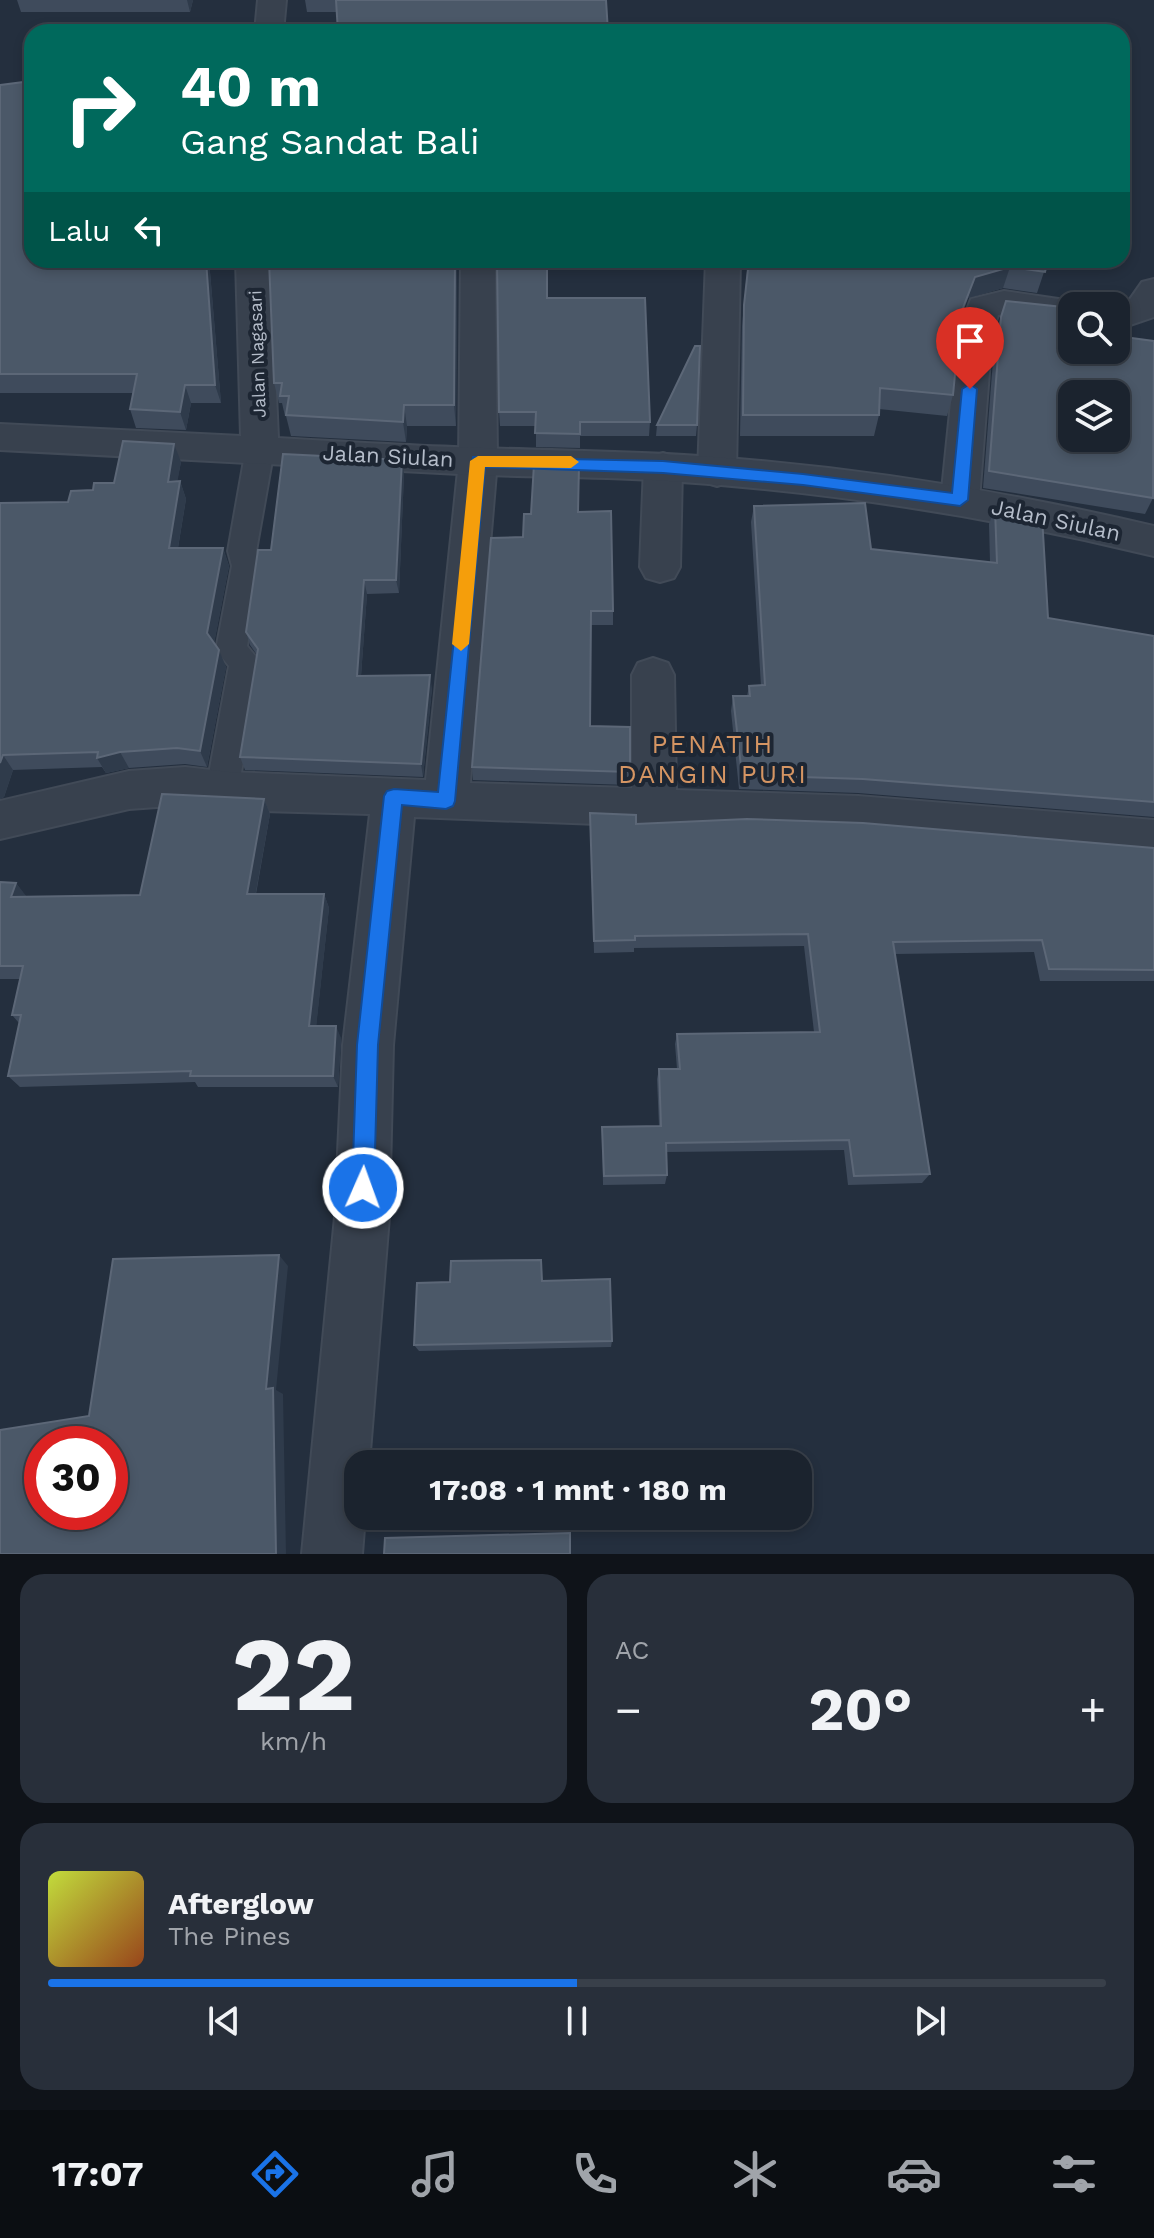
<!DOCTYPE html>
<html lang="id">
<head>
<meta charset="utf-8">
<style>
	body { margin:0; font-family:"Work Sans",sans-serif; background:#282f3a; color:#f1f3f6; height:100vh; display:flex; flex-direction:column; font-size:30px; white-space:nowrap }
	* { box-sizing:border-box; margin:0 }
	p { font-size:26px; color:#a0a4aa }
	.icon { flex:none; width:44px; height:44px; fill:none; stroke:currentColor; stroke-width:2; stroke-linecap:round; stroke-linejoin:round }
	.map { position:relative; height:1554px; overflow:hidden }
	.details { display:flex; flex-direction:column; gap:20px; padding:20px; background:#0f1319; flex:1 }
	.details>* { flex:none }
	.guide { position:absolute; left:24px; top:24px; width:1106px; height:244px; border-radius:24px; box-shadow:0 4px 12px #0003,0 0 0 2px #39404a; background:#00695c; color:#fff; overflow:hidden }
	.controls { position:absolute; left:1058px; top:292px; display:grid; gap:16px }
	.controls a { display:grid; place-items:center; width:72px; height:72px; border-radius:16px; background:#1b232e; box-shadow:0 4px 12px #0003,0 0 0 2px #39404a; font-size:40px }
	.speed { position:absolute; left:24px; top:1426px; display:flex; gap:16px; font-size:40px; font-weight:700; text-align:center }
	.speed>* { display:grid; place-content:center; width:104px; height:104px; border-radius:50%; background:#1b232e; box-shadow:0 4px 12px #0003,0 0 0 2px #39404a; line-height:1 }
	.speed .limit { border:12px solid #d22; background:#fff; color:#111 }
	.pin { position:absolute; display:grid; place-items:center; width:68px; height:68px; color:#fff; margin:-82px -34px; border-radius:50% 50% 50% 0; rotate:-45deg; box-shadow:0 0 8px #0007 }
	.pin .icon { rotate:45deg }
	.me { position:absolute; width:88px; margin:-44px; rotate:2deg; stroke-linejoin:round; filter:drop-shadow(0 0 6px #0008) }
	.turn { display:flex; align-items:center; gap:28px; height:168px; padding:0 24px; font-size:36px }
	.turn .icon { width:104px; height:104px; stroke-width:2.5 }
	.turn b { display:block; font-size:56px; line-height:68px }
	.then { display:flex; align-items:center; height:76px; padding:0 24px; background:#0003; gap:16px; font-size:30px }
	.big { font-size:60px; font-weight:700; line-height:1.1 }
	.details .card { flex:1; display:flex; flex-direction:column; justify-content:center; gap:12px; min-width:0; padding:0 28px; border-radius:24px; background:#282f3a }
	.details .dial { align-items:center; gap:0 }
	.dial b { font-size:104px; line-height:1 }
	.song { display:flex; align-items:center; gap:24px }
	.cover { width:96px; height:96px; border-radius:12px; background:linear-gradient(135deg,hsl(70 70% 55%),hsl(20 70% 35%)) }
	.played { height:8px; border-radius:4px; background:linear-gradient(90deg,#1a73e8 50%,#39404a 50%) }
	.keys { display:flex; justify-content:space-around; direction:ltr }
	.heat { display:flex; justify-content:space-between; align-items:center; font-size:44px; direction:ltr }
	.details .tiles { flex:1; display:grid; gap:20px; grid-template-columns:1fr 1fr }
	.card:last-child { grid-column:span 2 }
	.trip { position:absolute; left:344px; top:1450px; width:468px; height:80px; border-radius:24px; background:#1b232e; box-shadow:0 4px 12px #0003,0 0 0 2px #39404a; font-weight:700; line-height:80px; text-align:center }
	.tab-bar { display:flex; height:128px; justify-content:space-around; align-items:center; background:#0b0e12; color:#a0a4aa }
	.tab-bar .icon { width:56px; height:56px }
	.tab-bar .on { color:#1a73e8 }
	.tab-bar b { font-size:36px; color:#f1f3f6 }
	.map>svg:first-child { display:block }
</style>
</head>
<body>
<div class="map">
<svg width="1154" height="1554" viewBox="0 0 1154 1554">
	<rect width="100%" height="100%" fill="#242f3e"/>
	<g fill="none" stroke-linecap="round" stroke-linejoin="round">
		<g stroke="#414a57" stroke-width="4">
			<polygon id="service" points="260,439 270,442 274,449 256,551 260,566 247,646 260,662 238,790 233,800 222,804 211,800 206,790 229,666 216,650 232,566 228,551 246,449 250,442"/>
		</g>
		<g stroke="#414a57" stroke-width="4">
			<g id="minor">
				<polygon points="461,260 495,260 497,461 470,783 632,788 632,675 638,663 653,658 668,663 674,675 676,790 858,796 1154,820 1154,860 858,834 414,817 393,1045 389,1217 369,1464 358,1464 358,1516 365,1516 362,1554 302,1554 335,1217 343,1045 370,814 229,810 185,805 129,809 0,839 0,801 129,771 185,767 229,772 426,780 459,461"/>
				<polygon points="706,260 740,260 736,472 730,482 717,486 704,482 698,472"/>
				<polygon points="1154,279 1154,317 1130,325 1116,326 1116,306 1107,306 1128,302 1142,282"/>
				<polygon points="1004,291 1072,301 1085,306 1072,306 1072,323 998,315 992,334 979,500 974,510 960,514 946,510 941,500 958,334 971,299"/>
				<polygon points="663,453 676,457 682,467 680,567 674,578 660,582 646,578 640,567 644,467 650,457"/>
			</g>
		</g>
		<g stroke="#414a57" stroke-width="4">
			<g id="tertiary">
				<polygon points="258,0 286,0 283,32 255,32"/>
				<path d="M236 260H270L278 438C346 442 415 446 483 448 560 451 636 451 713 457 862 468 1009 492 1154 526V556C989 516 822 490 652 480 588 476 523 477 459 474 306 467 153 457 0 450V424L241 436Z"/>
			</g>
		</g>
		<use href="#service" fill="#38414e" fill-rule="evenodd"/>
		<use href="#minor" fill="#38414e" fill-rule="evenodd"/>
		<use href="#tertiary" fill="#38414e" fill-rule="evenodd"/>
	</g>
	<g fill="#3f4b5c">
		<polygon points="17,0 193,0 190,12 21,12"/>
		<polygon points="305,0 606,0 336,12 307,12"/>
		<polygon points="0,85 32,260 209,260 221,403 191,403 186,430 136,428 130,409 133,393 0,393"/>
		<polygon points="457,260 456,426 407,426 406,442 291,436 286,416 285,416 282,403 279,403 274,383"/>
		<polygon points="748,260 1048,260 1037,293 1003,288 968,298 961,318 953,395 947,416 879,409 879,415 874,436 740,436 742,326"/>
		<polygon points="547,298 650,422 649,436 580,436 580,448 536,447 536,426 500,426 499,412"/>
		<polygon points="1006,301 1072,350 1153,498 1145,514 983,488 995,335"/>
		<polygon points="657,425 697,425 696,436 656,436"/>
		<polygon points="181,462 177,481 180,481 186,499 178,548 223,548 229,566 214,643 226,667 207,767 185,764 129,768 106,773 102,767 13,770 4,797 0,799 0,503 68,502 93,490 114,483"/>
		<polygon points="404,474 399,593 367,594 361,676 432,688 423,777 245,770 240,757 257,655 250,645 246,632 271,550"/>
		<polygon points="754,506 871,549 990,562 989,524 995,508 1048,618 1154,636 1154,817 858,793 739,789 731,711 733,696 747,696 749,686 761,686 751,522"/>
		<polygon points="578,512 613,611 613,625 591,625 590,726 630,772 629,785 473,780 472,767 523,537 531,514"/>
		<polygon points="264,799 270,814 256,894 324,894 329,908 316,1026 341,1038 338,1087 198,1087 195,1082 20,1087 8,1076 19,1023 12,1015 20,979 0,979 0,882 16,883 26,897 140,895"/>
		<polygon points="590,813 636,824 1154,848 1154,981 1040,981 1034,952 895,954 930,1174 922,1183 848,1185 844,1150 666,1152 667,1175 665,1184 603,1185 602,1127 659,1126 657,1079 659,1069 677,1069 675,1044 677,1034 814,1032 804,946 634,948 634,952 594,953"/>
		<polygon points="542,1281 612,1341 611,1347 419,1351 414,1345"/>
	</g>
	<g fill="#2f3b4b">
		<polygon points="187,0 193,0 190,12"/>
		<polygon points="206,260 209,260 221,403 215,385"/>
		<polygon points="455,260 457,260 456,426 454,405"/>
		<polygon points="1010,267 1003,288 968,298 955,334 975,277"/>
		<polygon points="185,385 191,403 186,430 180,412"/>
		<polygon points="404,405 407,426 406,442 403,422"/>
		<polygon points="174,444 181,462 174,500 168,482"/>
		<polygon points="402,460 404,474 399,593 396,580"/>
		<polygon points="180,481 186,499 175,565 169,548"/>
		<polygon points="223,548 229,566 213,649 207,633"/>
		<polygon points="364,580 367,594 360,689 357,676"/>
		<polygon points="219,650 226,667 207,767 200,751"/>
		<polygon points="430,675 432,688 423,777 421,764"/>
		<polygon points="120,752 129,768 106,773 97,758"/>
		<polygon points="3,755 13,770 4,797 0,799 0,763"/>
		<polygon points="264,799 270,814 253,908 247,894"/>
		<polygon points="16,883 27,897 11,897"/>
		<polygon points="324,894 329,908 315,1038 309,1026"/>
		<polygon points="336,1026 341,1038 338,1087 333,1076"/>
		<polygon points="279,1255 288,1266 276,1390 283,1394 286,1554 276,1554 266,1389"/>
	</g>
	<g fill="#4b5868" stroke="#5c6777" stroke-width="2" fill-rule="evenodd">
		<polygon points="336,0 606,0 608,32 338,32"/>
		<polygon points="733,26 806,32 731,32"/>
		<polygon points="32,81 32,260 206,260 215,385 185,385 180,412 130,409 137,374 0,374 0,85"/>
		<polygon points="269,260 455,260 454,405 404,405 403,422 286,415 289,396 280,396 282,383 274,383"/>
		<polygon points="497,260 547,260 547,298 645,298 650,422 580,422 580,434 535,433 536,412 499,412"/>
		<polygon points="749,260 1048,260 1045,272 1010,267 975,277 961,313 953,395 880,388 879,415 743,415 744,305"/>
		<path d="M1006 301 1072 308V350H1116V336L1154 341 1153 498 989 471 1001 317ZM1072 394H1116V438H1072Z"/>
		<polygon points="695,346 700,346 697,425 657,425"/>
		<polygon points="123,441 174,444 168,482 180,481 169,548 223,548 207,633 219,650 200,751 177,748 120,752 97,758 98,752 3,755 0,763 0,503 68,502 71,491 93,490 94,483 114,483"/>
		<polygon points="283,454 402,460 396,580 364,580 357,676 430,675 421,764 240,757 258,649 246,632 258,550 271,550"/>
		<polygon points="534,464 579,465 578,512 611,511 613,611 591,611 590,726 630,727 630,772 472,767 491,538 523,537 524,514 531,514"/>
		<polygon points="865,503 871,549 997,563 995,508 1042,516 1048,618 1154,636 1154,802 863,779 742,775 733,696 750,696 749,686 765,685 754,506"/>
		<polygon points="162,794 264,799 247,894 324,894 309,1026 336,1026 333,1076 190,1076 191,1071 8,1076 21,1015 12,1015 23,966 0,966 0,882 16,883 11,897 140,895"/>
		<polygon points="590,813 636,815 636,824 747,819 863,823 1154,848 1154,970 1049,969 1042,940 893,942 930,1174 854,1176 849,1140 666,1143 667,1175 604,1176 602,1127 661,1126 659,1069 680,1069 677,1034 820,1032 808,934 635,936 635,940 594,941"/>
		<path d="M279 1255 266 1389 273 1388 276 1554H0V1430L89 1416 113 1259ZM42 1444H110V1512H42Z"/>
		<polygon points="541,1260 542,1281 610,1279 612,1341 414,1345 417,1283 450,1282 451,1261"/>
		<polygon points="570,1533 570,1554 384,1554 385,1538"/>
	</g>
	<polygon fill="#1a73e8" stroke="#114b97" stroke-width="2" points="970,384 977,389 968,500 960,506 803,485 663,473 485,467 455,801 453,806 446,809 402,805 378,1045 374,1188 371,1196 363,1199 355,1196 352,1188 357,1045 384,796 387,791 394,789 438,792 473,457 663,461 803,474 952,493 962,389"/>
	<polygon fill="#f59e0b" points="478,456 571,456 579,462 571,468 485,467 469,644 461,651 452,644 470,461"/>
	<g text-anchor="middle" dominant-baseline="central" stroke-width="8" stroke-linejoin="round" paint-order="stroke">
		<g font-size="18" fill="#b4bcc9" stroke="#1d2633">
			<text transform="translate(257 354) rotate(-92)">Jalan Nagasari</text>
		</g>
		<g font-size="22" fill="#b4bcc9" stroke="#1d2633">
			<text transform="translate(388 456) rotate(3)">Jalan Siulan</text>
			<text transform="translate(1056 520) rotate(12)">Jalan Siulan</text>
		</g>
		<g font-size="26" letter-spacing="2" fill="#d59563" stroke="#1d2633">
			<text x="713" y="744">PENATIH<tspan x="713" dy="30">DANGIN PURI</tspan></text>
		</g>
	</g>
</svg>
<div class="controls">
<a><svg class="icon" aria-label="search" viewBox="0 0 24 24"><circle cx="10" cy="10" r="6"/><path d="M15 15l6 6"/></svg></a>
<a><svg class="icon" aria-label="layers" viewBox="0 0 24 24"><path d="M12 4l9 5-9 5-9-5zM3 14l9 5 9-5"/></svg></a>
</div>
<div class="speed"><div class="limit">30</div></div>
<div class="pin" style="left:970px;top:389px;background:#d93025"><svg class="icon" aria-label="arrive" viewBox="0 0 24 24"><path d="M6 21V4h12l-3 4 3 4H6"/></svg></div>
<svg class="me" style="left:363px;top:1188px" viewBox="-20 -20 40 40"><circle r="17" fill="#1a73e8" stroke="#fff" stroke-width="3"/><path d="M0-11L8 9 0 5-8 9z" fill="#fff"/></svg>
<div class="trip">17:08 · 1 mnt · 180 m</div>
<div class="guide">
<div class="turn"><svg class="icon" aria-label="right" viewBox="0 0 24 24"><path d="M7 20v-9h11M14 6l5 5-5 5"/></svg><div><b>40 m</b>Gang Sandat Bali</div></div>
<div class="then">Lalu<svg class="icon" aria-label="left" viewBox="0 0 24 24"><path d="M17 20v-9H6M10 6l-5 5 5 5"/></svg></div>
</div>
</div>
<section class="details">
<div class="tiles">
<div class="card dial"><b>22</b><p>km/h</p></div>
<div class="card"><p>AC</p>
<div class="heat"><a>−</a><b class="big">20°</b><a>+</a></div>
</div>
<div class="card">
<div class="song"><i class="cover"></i><div><b>Afterglow</b><p>The Pines</p></div></div>
<div class="played"></div>
<div class="keys"><svg class="icon" aria-label="previous" viewBox="0 0 24 24"><path d="M18 5L8 12l10 7zM5 5v14"/></svg><svg class="icon" aria-label="pause" viewBox="0 0 24 24"><path d="M8 5v14M16 5v14"/></svg><svg class="icon" aria-label="next" viewBox="0 0 24 24"><path d="M6 5l10 7-10 7zM19 5v14"/></svg></div>
</div>
</div>
</section>
<nav class="tab-bar">
<b>17:07</b>
<svg class="icon on" aria-label="directions" viewBox="0 0 24 24"><path d="M12 3l9 9-9 9-9-9zM9 14v-3h6M13 9l2 2-2 2"/></svg>
<svg class="icon" aria-label="music" viewBox="0 0 24 24"><path d="M9 18V5l10-2v13"/><circle cx="6" cy="18" r="3"/><circle cx="16" cy="16" r="3"/></svg>
<svg class="icon" aria-label="phone" viewBox="0 0 24 24"><path d="M5 4h4l2 5-3 2q2 4 5 5l2-3 5 2v4C11 20 4 13 5 4z"/></svg>
<svg class="icon" aria-label="climate" viewBox="0 0 24 24"><path d="M12 3v18M4 7l16 10M4 17L20 7"/></svg>
<svg class="icon" aria-label="car" viewBox="0 0 24 24"><path d="M5 17H2v-5l4-1 3-4h7l3 4 3 1v5h-3M9 17h6M6 11h13"/><circle cx="7" cy="17" r="2"/><circle cx="17" cy="17" r="2"/></svg>
<svg class="icon" aria-label="filters" viewBox="0 0 24 24"><path d="M4 7h16M4 17h16"/><circle cx="9" cy="7" r="2"/><circle cx="15" cy="17" r="2"/></svg>
</nav>
</body>
</html>
